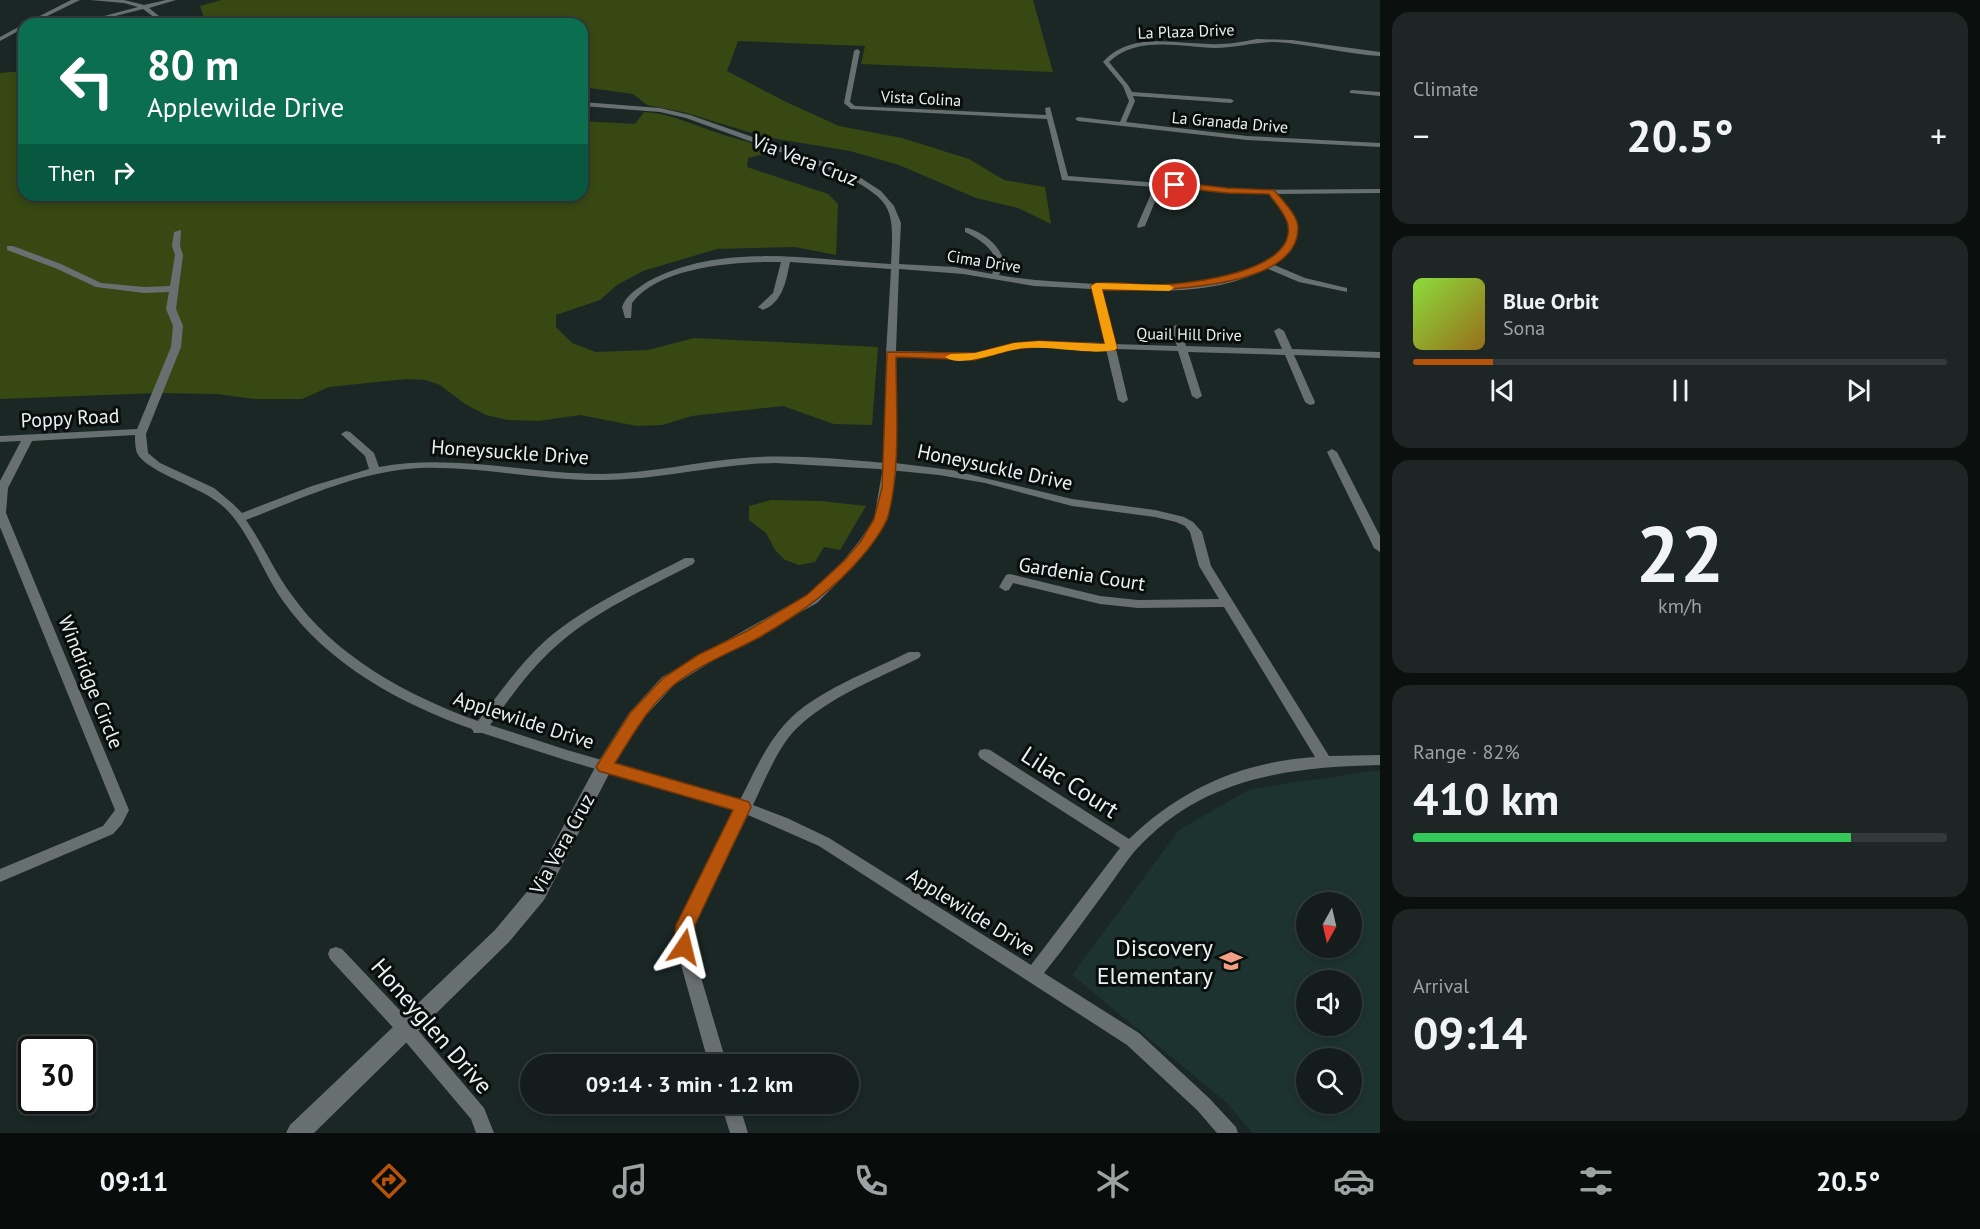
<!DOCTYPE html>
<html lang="en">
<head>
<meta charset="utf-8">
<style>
	body { margin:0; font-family:"PT Sans",sans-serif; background:#1d2624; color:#f1f3f6; height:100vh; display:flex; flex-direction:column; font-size:22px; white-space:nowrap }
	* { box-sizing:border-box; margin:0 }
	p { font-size:20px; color:#9da2a3 }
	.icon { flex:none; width:33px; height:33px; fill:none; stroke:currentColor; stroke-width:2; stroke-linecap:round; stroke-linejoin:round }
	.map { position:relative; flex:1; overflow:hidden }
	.sheet { display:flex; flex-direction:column; gap:12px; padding:12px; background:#0b100f; width:600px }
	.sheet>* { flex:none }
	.top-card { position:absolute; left:18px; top:18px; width:570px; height:183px; border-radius:18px; box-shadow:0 3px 9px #0003,0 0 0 2px #333b3a; background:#0b6e4f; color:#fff; overflow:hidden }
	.needle { width:39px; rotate:188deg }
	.controls { position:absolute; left:1296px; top:892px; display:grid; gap:12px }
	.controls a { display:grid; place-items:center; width:66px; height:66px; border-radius:50%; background:#141d1b; box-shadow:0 3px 9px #0003,0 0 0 2px #333b3a; font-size:30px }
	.speed { position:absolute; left:18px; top:1036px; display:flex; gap:12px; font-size:30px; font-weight:700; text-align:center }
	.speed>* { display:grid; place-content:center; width:78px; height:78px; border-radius:50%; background:#141d1b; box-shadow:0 3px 9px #0003,0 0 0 2px #333b3a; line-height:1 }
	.speed .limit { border:3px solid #111; border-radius:9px; background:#fff; color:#111 }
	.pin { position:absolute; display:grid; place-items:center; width:51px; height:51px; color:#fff; margin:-26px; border:3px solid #fff; border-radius:50%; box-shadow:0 2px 6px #0007 }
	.me { position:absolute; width:66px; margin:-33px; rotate:10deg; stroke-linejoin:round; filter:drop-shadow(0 0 4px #0008) }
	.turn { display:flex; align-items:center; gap:21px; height:126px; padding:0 30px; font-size:27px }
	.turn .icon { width:78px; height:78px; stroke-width:2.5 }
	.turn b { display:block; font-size:42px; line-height:51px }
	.then { display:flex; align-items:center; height:57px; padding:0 30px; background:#0003; gap:12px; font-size:22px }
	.big { font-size:45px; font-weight:800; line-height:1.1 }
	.sheet .card { flex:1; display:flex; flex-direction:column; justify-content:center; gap:9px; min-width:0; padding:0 21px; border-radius:18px; background:#1d2624 }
	.sheet .dial { align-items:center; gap:0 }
	.dial b { font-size:78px; line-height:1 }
	.song { display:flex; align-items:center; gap:18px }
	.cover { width:72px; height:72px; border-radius:9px; background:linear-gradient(135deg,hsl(90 70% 55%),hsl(40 70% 35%)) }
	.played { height:6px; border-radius:3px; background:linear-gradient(90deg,#b45309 15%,#333b3a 15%) }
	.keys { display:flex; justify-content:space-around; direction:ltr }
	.heat { display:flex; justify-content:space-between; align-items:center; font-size:33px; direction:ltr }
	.charge { height:9px; border-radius:4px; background:linear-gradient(90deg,#34c759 82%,#333b3a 0) }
	.trip { position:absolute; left:520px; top:1054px; width:339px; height:60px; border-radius:30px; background:#141d1b; box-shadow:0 3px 9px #0003,0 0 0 2px #333b3a; font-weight:800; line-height:60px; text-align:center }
	.menu { display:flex; height:96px; justify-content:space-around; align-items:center; background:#080c0b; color:#9da2a3 }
	.menu .icon { width:42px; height:42px }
	.menu .active { color:#b45309 }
	.menu b { font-size:27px; color:#f1f3f6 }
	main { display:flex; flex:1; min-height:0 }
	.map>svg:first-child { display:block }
</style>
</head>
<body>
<main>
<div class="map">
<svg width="1380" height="1133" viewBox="0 0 1380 1133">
	<rect width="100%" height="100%" fill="#1a2724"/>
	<path fill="#1d332f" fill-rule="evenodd" d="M1373 771H1380V1133H1252L1227 1103 1072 975 1179 830 1250 789ZM1306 903H1352V948H1306ZM1306 981H1352V1026H1306ZM1306 1059H1352V1104H1306Z"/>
	<g fill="#374813">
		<polygon points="221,0 1033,0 1053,72 861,64 865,46 738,41 727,71 784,101 839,126 902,138 969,159 1004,180 1045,187 1051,224 1018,208 976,198 899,165 850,151 765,137 683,112 647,105 633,94 582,87 582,24 212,24 204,18 200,6"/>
		<path d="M24 71V195H582V121L635 124 644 112C671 113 695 126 721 134 738 140 758 143 774 152L748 158 747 167 828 194 838 204 836 255 795 247 717 249 643 271 617 285 600 300 556 315V327L572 343 596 352 648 350 694 338 878 347 872 425 834 424 783 406 692 416 662 425 637 426 580 415 539 421 508 420 486 415 465 404 440 385 425 380 406 379 329 387 302 399H255L216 394 157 393 0 399V73Z"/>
		<polygon points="771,500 821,501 866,506 840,550 824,547 815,562 799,565 785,560 775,550 766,533 749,520 749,506"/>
	</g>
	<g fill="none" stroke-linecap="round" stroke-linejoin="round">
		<g fill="#686f70" fill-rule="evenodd">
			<polygon points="71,0 80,0 31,24 24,24"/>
			<polygon points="90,0 124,0 144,5 166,0 176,0 149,8 169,24 163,24 143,9 84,24 74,24 138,7 124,3"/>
			<polygon points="24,24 24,28 0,41 0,37"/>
			<path d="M1257 39 1292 40 1380 52V56C1345 54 1310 44 1275 42 1255 42 1235 48 1215 48 1181 47 1137 35 1109 62L1128 85 1132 92 1231 99 1234 101 1231 103 1133 96 1135 101 1126 122 1247 136 1380 143V147L1247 140 1078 121 1075 119 1078 117 1120 122 1129 101 1123 86 1103 62C1133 29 1181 46 1220 44 1232 44 1245 41 1257 39Z"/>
			<path d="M857 49 860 51 850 102 855 106 1046 115 1045 108 1050 107 1068 176 1252 190 1380 189V193L1277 194C1301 220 1306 244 1272 264L1305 278 1347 288V292L1299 282 1266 268C1221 295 1152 292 1101 289L1114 344 1177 346 1171 328 1176 325 1181 328 1186 346 1282 349 1274 331 1279 328 1284 331 1292 349 1380 352V358L1294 355 1315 402 1314 404 1310 405 1305 402 1285 355 1188 352 1202 396 1197 399 1192 396 1178 351 1116 349 1128 400 1123 403 1118 400 1106 349 1039 347 1014 349 976 359 896 357 895 463 951 470 1072 499 1155 510 1184 517 1193 522 1202 532 1211 566 1329 756 1380 755V765C1287 767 1200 778 1134 852 1124 864 1116 877 1107 889 1086 917 1066 946 1044 973L1139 1033 1209 1098 1236 1127 1238 1133H1217L1197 1110 1127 1045 819 846 748 815 693 925 692 947 727 1065H709L676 947 677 925 735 810 565 760 482 733H474L472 729C401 704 327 664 283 601 262 572 251 534 225 508 204 487 147 473 137 453 135 448 135 441 135 435L32 441 8 488 6 513 129 810 122 824 113 834 0 882V869L103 826 115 810 0 527V481L21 441 0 442V436L137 429 171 347 173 326 166 309 169 292 144 293 96 287 55 268 7 250V246H13L61 264 101 283 144 287 170 286 175 255 172 246 174 232 181 230 180 246 183 255 176 309 183 326 181 347 146 434 148 453 160 463 214 488 233 504 242 513 312 486 369 469 365 456 341 434 346 431 350 432 374 453 379 467C453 453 528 474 602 474 650 473 696 462 743 458 790 454 838 459 885 463L886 354 891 269 790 262C786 281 783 302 763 310L758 307 773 293 781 262C739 261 659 266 632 303L631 318H625L622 307C626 295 637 289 647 282 721 241 811 260 891 264 894 209 894 202 844 175L686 118 660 112 582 106V102L660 108 690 115 850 171 881 191 894 206 901 223 899 264 955 267 992 274C1004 254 981 240 965 232V228H968C984 233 1000 245 1004 262L999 275C1031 281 1063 282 1095 284 1155 286 1217 290 1270 258 1301 240 1288 215 1269 194L1161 187 1145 226 1138 228 1137 226 1154 187 1062 180 1047 119 851 109 844 103 854 51ZM899 269 963 274 1034 286 1092 289 1105 343 1039 341 1014 343 976 353 896 351ZM775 463 879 469 939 475 985 483 1072 506 1155 517 1176 522 1185 526 1190 532 1199 566 1219 599 1138 600 1100 596 1010 574 1006 575 999 587 1005 591 1009 590 1013 583 1100 604 1138 608 1224 607 1315 757C1242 762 1182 788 1129 839L990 750 985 749 980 750 978 754 980 758 1120 848 1031 965 829 838 787 818 753 805C764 782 778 747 796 729 830 696 877 679 919 658L921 655 919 652H909C871 671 813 692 785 724 765 746 753 775 740 800L567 750 490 725C510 698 530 669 555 647 595 611 646 589 693 564L695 561 693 558H685C637 583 587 605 546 640 520 663 500 693 478 721 408 696 334 656 291 594 274 571 263 544 246 520 303 498 359 471 420 468 481 466 542 481 603 480 661 480 717 464 775 463Z"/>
			<polygon points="1352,90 1380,92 1380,96 1350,93 1350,91"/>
			<polygon points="1332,449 1337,452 1380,536 1380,552 1374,548 1327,452"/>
			<polygon points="336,947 342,949 411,1022 484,1108 494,1133 476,1133 471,1119 399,1034 330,959 328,954 330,949"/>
			<polygon points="721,1104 739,1104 748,1133 730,1133"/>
		</g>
		<polygon fill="#686f70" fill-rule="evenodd" points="890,463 897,467 888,519 871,546 853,567 817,603 709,663 674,685 641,721 611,770 544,900 509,942 314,1133 286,1133 290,1125 495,930 530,888 598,762 629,713 662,677 807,595 843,561 860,540 874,519 883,467"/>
	</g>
	<path fill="#b45309" stroke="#753606" stroke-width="1.5" d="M1175 182 1227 188 1274 190C1282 200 1298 215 1298 228 1298 293 1144 291 1102 290L1117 348 1115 350 1039 347 1014 349 975 360 896 357C896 406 901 469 888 516 884 529 873 543 864 554 834 590 798 615 758 638 730 653 700 664 675 684 649 705 632 736 615 763L743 800 749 802 751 807 695 925 690 952 684 955 677 952 674 947 676 925 733 810 599 771 596 767 630 713 663 678 698 655 747 631 807 595 844 561 861 541 874 519 882 488 887 352 975 353 1014 343 1039 341 1105 344 1091 286 1093 284C1113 280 1136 286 1157 285 1189 284 1296 272 1288 225 1286 214 1275 203 1269 194L1227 193 1172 187V183Z"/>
	<path fill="#f59e0b" d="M1096 283 1169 285 1174 288 1169 291 1102 289 1117 348 1115 350C1085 356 1046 343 1013 350 996 353 959 368 945 357L951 354 975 353 1014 343 1039 341 1105 344 1091 286Z"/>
	<defs>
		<g id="school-bare" transform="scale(1.8)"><path d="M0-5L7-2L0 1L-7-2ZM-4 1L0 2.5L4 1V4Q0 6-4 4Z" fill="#f39f84" stroke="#090e0d" stroke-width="2.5" paint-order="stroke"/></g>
	</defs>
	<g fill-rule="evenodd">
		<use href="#school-bare" x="1231" y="961"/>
	</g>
	<g text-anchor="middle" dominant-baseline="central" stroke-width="6" stroke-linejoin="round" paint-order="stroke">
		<g font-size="16" fill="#e9f2f0" stroke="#090e0d">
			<text transform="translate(1186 31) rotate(-2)">La Plaza Drive</text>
			<text transform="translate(921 98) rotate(3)">Vista Colina</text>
			<text transform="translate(1230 122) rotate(5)">La Granada Drive</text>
			<text transform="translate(984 261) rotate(9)">Cima Drive</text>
			<text transform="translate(1189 334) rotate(1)">Quail Hill Drive</text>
		</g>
		<g font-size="20" fill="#e9f2f0" stroke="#090e0d">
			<text transform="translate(805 160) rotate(21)">Via Vera Cruz</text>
			<text transform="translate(70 418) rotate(-3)">Poppy Road</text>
			<text transform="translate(510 452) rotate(4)">Honeysuckle Drive</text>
			<text transform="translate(995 467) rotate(12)">Honeysuckle Drive</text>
			<text transform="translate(1082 574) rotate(9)">Gardenia Court</text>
			<text transform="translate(91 682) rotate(68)">Windridge Circle</text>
			<text transform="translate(524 720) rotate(18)">Applewilde Drive</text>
			<text transform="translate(562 844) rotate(-61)">Via Vera Cruz</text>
			<text transform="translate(971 912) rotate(32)">Applewilde Drive</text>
		</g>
		<g font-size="24" fill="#e9f2f0" stroke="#090e0d">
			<text transform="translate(1070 782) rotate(33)">Lilac Court</text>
			<text transform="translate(432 1026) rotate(49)">Honeyglen Drive</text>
		</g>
		<g font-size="24" fill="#e9f2f0" stroke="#090e0d" text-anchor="end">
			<text x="1213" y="947">Discovery<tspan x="1213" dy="28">Elementary</tspan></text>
		</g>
	</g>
</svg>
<div class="controls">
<a><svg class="needle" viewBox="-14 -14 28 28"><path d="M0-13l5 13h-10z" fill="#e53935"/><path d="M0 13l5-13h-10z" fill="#9da2a3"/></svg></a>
<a><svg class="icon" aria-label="sound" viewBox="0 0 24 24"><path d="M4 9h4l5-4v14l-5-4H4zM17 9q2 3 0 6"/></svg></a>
<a><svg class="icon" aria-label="search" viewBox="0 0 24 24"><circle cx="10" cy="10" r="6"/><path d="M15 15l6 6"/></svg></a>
</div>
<div class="speed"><div class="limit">30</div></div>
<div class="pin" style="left:1175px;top:185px;background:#d93025"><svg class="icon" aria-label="arrive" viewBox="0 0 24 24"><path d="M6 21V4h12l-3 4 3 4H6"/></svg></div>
<svg class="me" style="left:684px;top:947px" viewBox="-20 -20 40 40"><path d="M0-17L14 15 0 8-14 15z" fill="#b45309" stroke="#fff" stroke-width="4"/></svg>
<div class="trip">09:14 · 3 min · 1.2 km</div>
<div class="top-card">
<div class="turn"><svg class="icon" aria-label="left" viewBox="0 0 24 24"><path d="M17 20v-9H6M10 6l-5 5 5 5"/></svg><div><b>80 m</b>Applewilde Drive</div></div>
<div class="then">Then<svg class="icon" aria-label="right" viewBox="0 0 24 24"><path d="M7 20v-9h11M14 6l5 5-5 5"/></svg></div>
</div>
</div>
<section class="sheet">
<div class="card"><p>Climate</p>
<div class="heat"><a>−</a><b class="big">20.5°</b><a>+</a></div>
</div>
<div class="card">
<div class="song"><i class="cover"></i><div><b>Blue Orbit</b><p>Sona</p></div></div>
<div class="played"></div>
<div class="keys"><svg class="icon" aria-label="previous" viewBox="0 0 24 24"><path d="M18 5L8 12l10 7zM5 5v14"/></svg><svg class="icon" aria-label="pause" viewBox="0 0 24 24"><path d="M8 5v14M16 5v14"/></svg><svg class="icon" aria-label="next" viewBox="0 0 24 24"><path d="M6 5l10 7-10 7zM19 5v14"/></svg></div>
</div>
<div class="card dial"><b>22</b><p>km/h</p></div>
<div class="card"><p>Range · 82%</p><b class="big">410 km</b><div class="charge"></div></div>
<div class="card"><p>Arrival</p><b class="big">09:14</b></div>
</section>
</main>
<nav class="menu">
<b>09:11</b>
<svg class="icon active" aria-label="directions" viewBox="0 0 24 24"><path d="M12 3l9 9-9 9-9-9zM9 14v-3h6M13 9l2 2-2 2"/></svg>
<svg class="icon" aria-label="music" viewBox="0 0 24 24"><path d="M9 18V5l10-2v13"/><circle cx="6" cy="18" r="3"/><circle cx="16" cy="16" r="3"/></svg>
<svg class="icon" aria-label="phone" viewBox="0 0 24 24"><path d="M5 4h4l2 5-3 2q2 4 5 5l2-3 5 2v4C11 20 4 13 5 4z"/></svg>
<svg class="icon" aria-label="climate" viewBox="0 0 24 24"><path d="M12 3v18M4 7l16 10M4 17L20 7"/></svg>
<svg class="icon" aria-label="car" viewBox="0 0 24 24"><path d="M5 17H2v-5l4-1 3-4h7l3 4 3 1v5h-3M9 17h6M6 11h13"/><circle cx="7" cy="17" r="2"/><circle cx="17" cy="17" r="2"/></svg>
<svg class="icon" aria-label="filters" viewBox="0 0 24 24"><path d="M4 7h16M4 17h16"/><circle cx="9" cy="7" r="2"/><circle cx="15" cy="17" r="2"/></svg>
<b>20.5°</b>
</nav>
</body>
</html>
